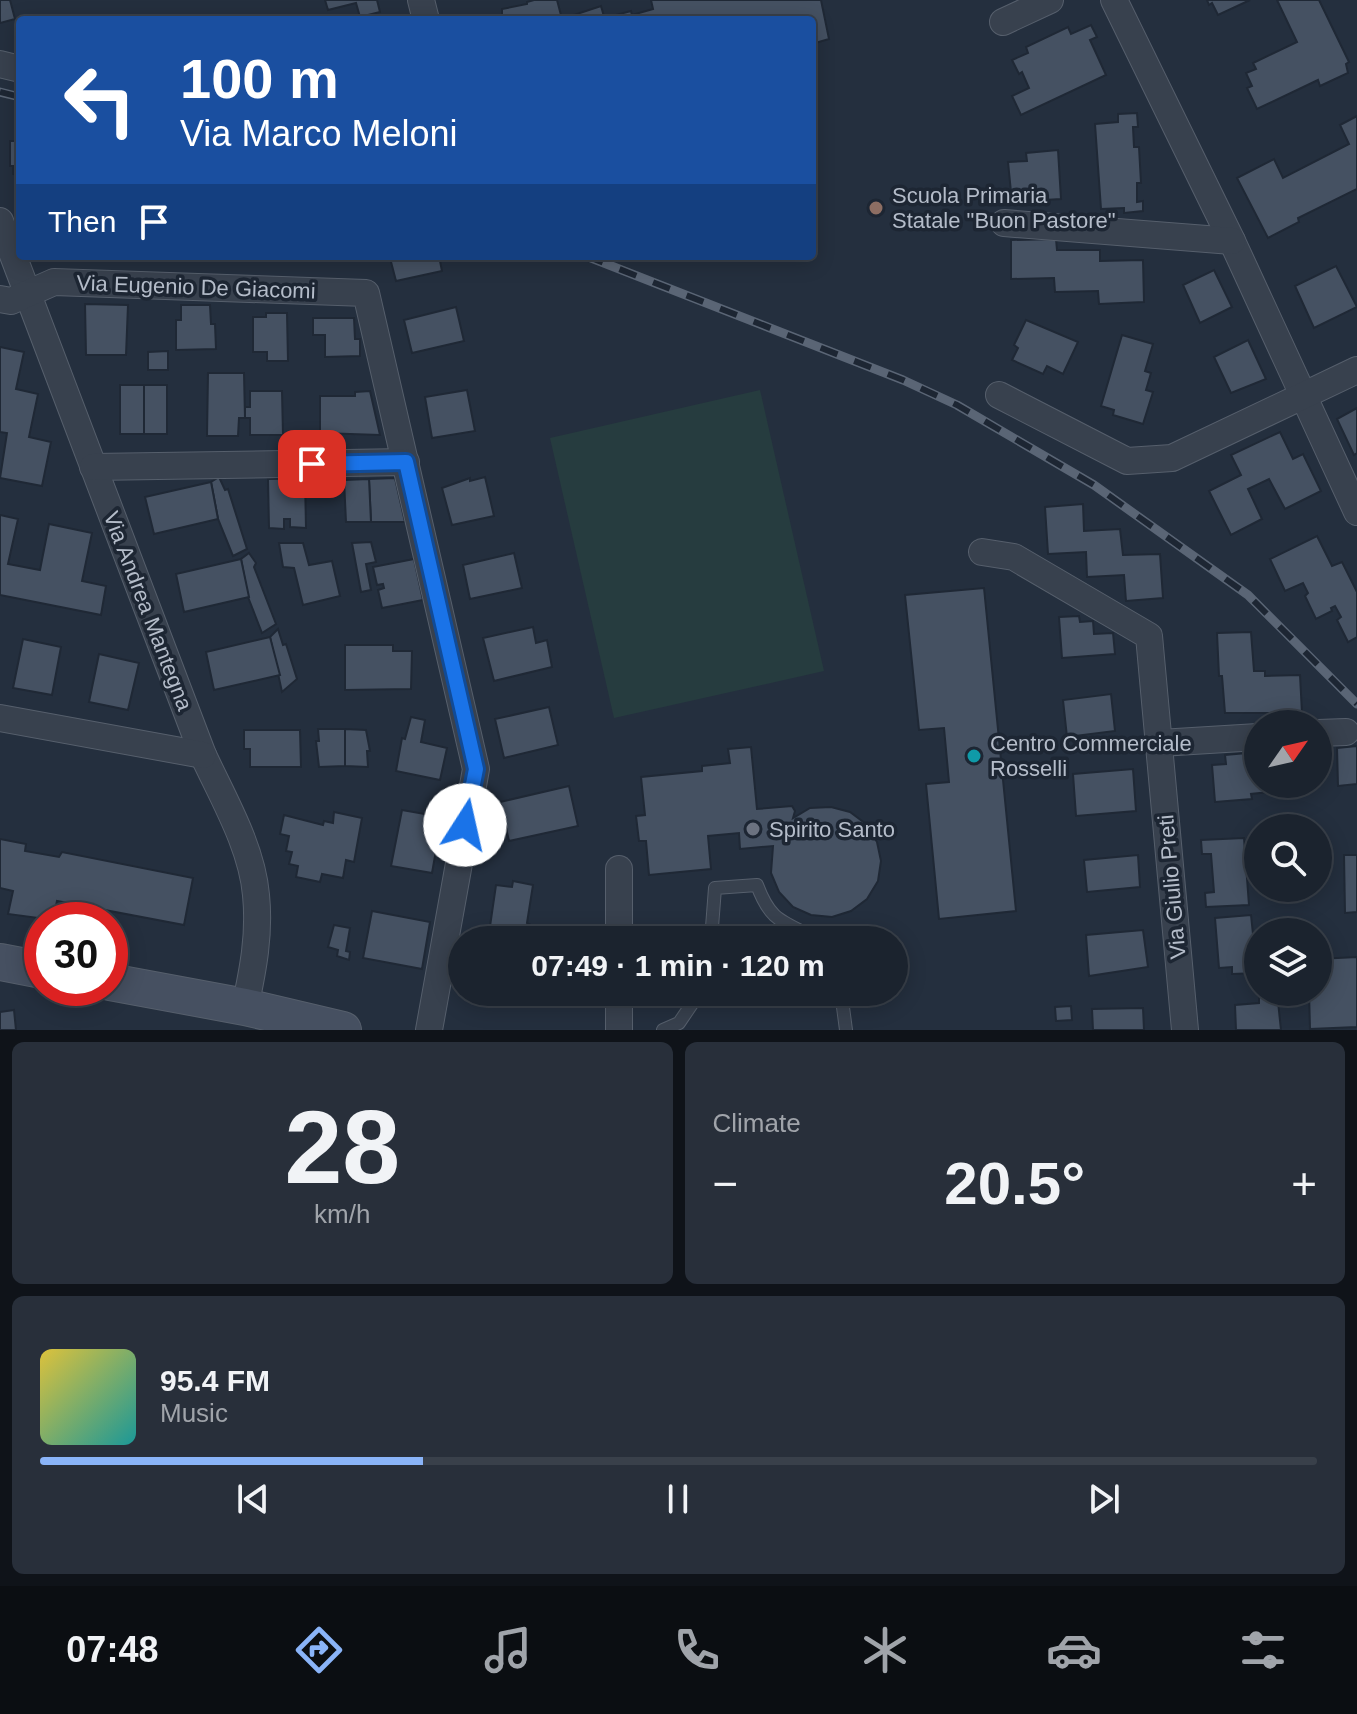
<!DOCTYPE html>
<html lang="en">
<head>
<meta charset="utf-8">
<style>
	body { margin:0; font-family:Helvetica,sans-serif; background:#282f3a; color:#f1f3f6; height:100vh; display:flex; flex-direction:column; font-size:30px; white-space:nowrap }
	* { box-sizing:border-box; margin:0 }
	p { font-size:26px; color:#a0a4aa }
	.icon { flex:none; width:44px; height:44px; fill:none; stroke:currentColor; stroke-width:2; stroke-linecap:round; stroke-linejoin:round }
	.map { position:relative; height:1030px; overflow:hidden }
	.sheet { display:flex; flex-direction:column; gap:12px; padding:12px; background:#0f1319; flex:1 }
	.sheet>* { flex:none }
	.top-card { position:absolute; left:16px; top:16px; width:800px; height:244px; border-radius:8px; box-shadow:0 4px 20px #0003,0 0 0 2px #39404a; background:#1a4fa0; color:#fff; overflow:hidden }
	.needle { width:52px; rotate:56deg }
	.fabs { position:absolute; left:1244px; top:710px; display:grid; gap:16px }
	.fabs a { display:grid; place-items:center; width:88px; height:88px; border-radius:50%; background:#1b232e; box-shadow:0 4px 20px #0003,0 0 0 2px #39404a; font-size:40px }
	.speed { position:absolute; left:24px; top:902px; display:flex; gap:16px; font-size:40px; font-weight:700; text-align:center }
	.speed>* { display:grid; place-content:center; width:104px; height:104px; border-radius:50%; background:#1b232e; box-shadow:0 4px 20px #0003,0 0 0 2px #39404a; line-height:1 }
	.speed .limit { border:12px solid #d22; background:#fff; color:#111 }
	.pin { position:absolute; display:grid; place-items:center; width:68px; height:68px; color:#fff; margin:-34px; border-radius:16px; box-shadow:0 4px 12px #0006 }
	.me { position:absolute; width:88px; margin:-44px; rotate:10deg; stroke-linejoin:round; filter:drop-shadow(0 0 6px #0008) }
	.turn { display:flex; align-items:center; gap:28px; height:168px; padding:0 32px; font-size:36px }
	.turn .icon { width:104px; height:104px; stroke-width:2.5 }
	.turn b { display:block; font-size:56px; line-height:68px }
	.then { display:flex; align-items:center; height:76px; padding:0 32px; background:#0003; gap:16px; font-size:30px }
	.big { font-size:60px; font-weight:600; line-height:1.1 }
	.sheet .card { flex:1; display:flex; flex-direction:column; justify-content:center; gap:12px; min-width:0; padding:0 28px; border-radius:12px; background:#282f3a }
	.sheet .dial { align-items:center; gap:0 }
	.dial b { font-size:104px; line-height:1 }
	.song { display:flex; align-items:center; gap:24px }
	.cover { width:96px; height:96px; border-radius:12px; background:linear-gradient(135deg,hsl(50 70% 55%),hsl(180 70% 35%)) }
	.played { height:8px; border-radius:4px; background:linear-gradient(90deg,#8ab4f8 30%,#39404a 30%) }
	.keys { display:flex; justify-content:space-around; direction:ltr }
	.heat { display:flex; justify-content:space-between; align-items:center; font-size:44px; direction:ltr }
	.sheet .tiles { flex:1; display:grid; gap:12px; grid-template-columns:1fr 1fr }
	.card:last-child { grid-column:span 2 }
	.trip { position:absolute; left:448px; top:926px; width:460px; height:80px; border-radius:40px; background:#1b232e; box-shadow:0 4px 20px #0003,0 0 0 2px #39404a; font-weight:600; line-height:80px; text-align:center }
	.dock { display:flex; height:128px; justify-content:space-around; align-items:center; background:#0b0e12; color:#a0a4aa }
	.dock .icon { width:56px; height:56px }
	.dock .active { color:#8ab4f8 }
	.dock b { font-size:36px; color:#f1f3f6 }
	.map>svg:first-child { display:block }
</style>
</head>
<body>
<div class="map">
<svg width="1357" height="1030" viewBox="0 0 1357 1030">
	<rect width="100%" height="100%" fill="#242f3e"/>
	<polygon fill="#263c3f" points="760,390 824,671 614,718 550,438"/>
	<g fill="#455162" stroke="#1f2835" stroke-width="2">
		<polygon points="0,0 10,0 15,19 0,23"/>
		<polygon points="325,0 377,0 380,12 360,17 356,3 328,10"/>
		<polygon points="534,0 557,0 562,19 601,6 605,20 502,20 502,9 527,4 527,2"/>
		<polygon points="651,0 821,0 829,39 812,44 812,20 612,20 612,16 631,11 632,15 653,9"/>
		<polygon points="1207,0 1250,0 1218,15 1212,3 1209,5"/>
		<polygon points="1277,0 1319,0 1349,62 1346,64 1348,73 1320,86 1318,80 1257,109 1247,88 1252,86 1246,73 1256,69 1253,63 1297,42"/>
		<polygon points="1091,25 1097,37 1090,40 1106,75 1021,115 1012,96 1029,88 1022,72 1019,74 1012,60 1028,53 1026,47 1068,27 1071,34"/>
		<polygon points="1137,113 1138,127 1133,127 1134,147 1139,147 1141,183 1137,183 1137,202 1143,201 1143,211 1124,213 1124,208 1101,209 1095,124 1118,122 1118,114"/>
		<polygon points="1357,116 1357,189 1298,218 1299,222 1268,238 1237,178 1274,159 1283,178 1349,144 1340,125"/>
		<polygon points="10,141 20,141 20,175 13,174 13,166 10,166"/>
		<polygon points="1058,150 1061,199 1012,202 1008,162 1027,161 1026,153"/>
		<polygon points="1056,239 1057,250 1100,250 1100,261 1143,260 1144,302 1099,304 1098,291 1055,292 1054,278 1011,279 1011,240"/>
		<polygon points="50,256 89,256 89,260 50,261"/>
		<polygon points="397,256 439,256 442,271 396,281 390,258"/>
		<polygon points="1336,266 1357,307 1314,328 1295,286"/>
		<polygon points="1214,270 1232,307 1200,323 1183,285"/>
		<polygon points="85,304 128,305 126,355 86,355"/>
		<polygon points="181,305 210,305 211,324 215,324 216,349 176,350 176,320 181,320"/>
		<polygon points="456,307 464,341 412,353 404,320"/>
		<polygon points="266,313 287,313 288,361 267,361 267,352 253,352 253,317 266,317"/>
		<polygon points="313,318 354,318 355,339 360,339 360,356 325,357 325,335 313,335"/>
		<polygon points="1026,320 1078,342 1063,374 1047,366 1043,374 1012,360 1018,348 1014,345"/>
		<polygon points="1122,335 1153,344 1145,371 1151,373 1146,390 1153,392 1143,424 1113,415 1114,410 1101,406"/>
		<polygon points="1248,340 1266,379 1231,393 1214,357"/>
		<polygon points="0,347 24,352 16,389 38,394 29,437 51,442 42,486 0,478 7,433 0,432"/>
		<polygon points="168,351 168,370 148,370 148,352"/>
		<polygon points="208,373 244,373 245,418 239,418 238,436 207,436"/>
		<rect x="120" y="385" width="24" height="49"/>
		<rect x="144" y="385" width="23" height="49"/>
		<polygon points="467,390 475,431 432,438 425,397"/>
		<polygon points="250,391 282,391 283,435 250,435 250,418 245,418 245,407 250,407"/>
		<polygon points="370,391 380,435 320,433 320,396 355,396 355,392"/>
		<polygon points="1357,408 1357,453 1354,455 1337,419"/>
		<polygon points="1280,432 1293,459 1303,454 1321,491 1285,509 1269,479 1248,489 1262,519 1231,535 1209,491 1241,475 1231,455"/>
		<polygon points="219,477 225,490 228,489 247,549 233,556 218,519 211,482"/>
		<polygon points="485,477 494,516 452,525 442,488 470,478 470,481"/>
		<polygon points="305,478 306,528 290,527 290,519 284,519 284,529 269,528 268,479"/>
		<polygon points="395,478 405,522 371,522 369,479"/>
		<polygon points="369,479 371,522 346,522 344,480"/>
		<polygon points="211,482 218,519 154,534 145,497"/>
		<polygon points="1083,504 1084,531 1120,529 1123,555 1160,554 1163,598 1126,601 1124,575 1087,577 1086,552 1048,554 1045,507"/>
		<polygon points="0,515 18,519 8,564 40,570 49,524 92,533 82,581 106,586 101,615 0,595"/>
		<polygon points="1317,536 1332,566 1342,562 1357,592 1357,637 1348,642 1337,620 1341,617 1335,606 1331,608 1332,611 1316,619 1305,596 1308,593 1303,583 1285,591 1270,559"/>
		<polygon points="371,542 376,562 366,564 371,590 361,592 352,543"/>
		<polygon points="279,543 303,543 309,565 332,561 340,596 303,605 294,568 283,567"/>
		<polygon points="249,553 256,563 254,567 276,624 262,633 248,597 241,559"/>
		<polygon points="514,553 522,588 470,599 463,565"/>
		<polygon points="241,559 249,597 184,612 176,574"/>
		<polygon points="414,559 423,600 382,608 378,590 384,588 383,584 377,585 373,567"/>
		<polygon points="984,588 1016,911 939,919 926,784 949,782 944,728 919,730 905,595"/>
		<polygon points="1079,616 1080,622 1093,621 1094,634 1113,633 1115,654 1062,658 1059,617"/>
		<polygon points="533,627 536,643 547,640 552,667 494,681 483,638"/>
		<polygon points="278,629 283,645 286,644 297,679 282,692 270,637"/>
		<polygon points="1251,632 1254,671 1265,671 1265,676 1300,675 1302,713 1225,713 1222,676 1219,676 1217,633"/>
		<polygon points="270,637 280,675 214,690 206,652"/>
		<polygon points="23,639 61,647 52,695 13,688"/>
		<polygon points="345,645 393,645 393,651 412,651 411,689 345,690"/>
		<polygon points="99,654 139,663 128,710 89,702"/>
		<polygon points="1111,694 1115,731 1067,737 1063,700"/>
		<polygon points="549,707 558,745 504,758 495,719"/>
		<polygon points="411,717 425,720 421,742 447,748 440,780 396,771 402,738 405,739"/>
		<polygon points="318,729 345,729 345,766 319,767 316,741 319,741"/>
		<polygon points="345,729 366,730 370,751 367,751 368,767 345,766"/>
		<polygon points="244,730 300,730 301,767 250,767 250,749 244,749"/>
		<polygon points="1357,746 1357,784 1338,786 1337,748"/>
		<polygon points="751,747 757,809 792,806 795,811 793,818 810,808 831,807 850,812 866,824 877,842 881,861 878,881 867,899 851,911 832,917 811,915 793,907 779,892 771,873 773,846 740,849 739,833 708,836 711,869 649,875 646,841 639,841 636,816 645,815 641,777 702,771 702,766 730,763 728,749"/>
		<polygon points="1258,752 1258,784 1300,784 1300,789 1251,794 1252,799 1215,802 1212,765 1226,764 1225,755"/>
		<polygon points="1133,769 1136,811 1076,816 1073,774"/>
		<polygon points="569,786 578,826 509,841 500,802"/>
		<polygon points="402,810 442,817 432,873 391,866"/>
		<polygon points="334,812 362,818 354,862 346,860 343,878 322,874 320,882 296,877 298,866 289,864 292,852 286,851 289,836 280,834 284,815 323,825 324,821 333,823"/>
		<polygon points="1244,838 1249,905 1206,907 1205,893 1214,892 1211,854 1202,854 1201,840"/>
		<polygon points="0,839 26,844 25,851 59,857 62,852 193,878 184,925 57,901 53,920 8,914 13,891 0,888"/>
		<polygon points="1138,855 1140,887 1087,892 1084,860"/>
		<polygon points="1344,855 1357,855 1357,912 1345,913"/>
		<polygon points="513,881 533,885 527,923 531,925 529,937 525,937 524,940 488,940 496,885 512,887"/>
		<polygon points="372,911 430,922 422,969 363,958"/>
		<polygon points="1251,915 1253,934 1258,934 1258,973 1232,974 1232,967 1219,968 1215,918"/>
		<polygon points="334,925 350,928 346,951 350,952 349,960 337,956 338,950 328,947"/>
		<polygon points="1143,930 1148,967 1089,976 1086,935"/>
		<polygon points="1357,957 1357,1027 1310,1029 1309,992 1318,992 1318,959"/>
		<polygon points="1259,992 1277,992 1281,1030 1236,1030 1235,1005 1259,1003"/>
		<polygon points="1071,1006 1072,1020 1056,1021 1055,1007"/>
		<polygon points="1143,1008 1144,1030 1093,1030 1092,1009"/>
		<polygon points="14,1010 16,1030 0,1030 0,1012"/>
	</g>
	<g fill="none" stroke-linecap="round" stroke-linejoin="round">
		<g stroke="#565f6c" stroke-width="14">
			<g id="lane">
				<path d="M711 940 715 888 757 885C769 917 778 920 807 934V940"/>
				<polyline points="841,992 846,1030"/>
				<polyline points="663,1030 679,1023 700,992"/>
			</g>
		</g>
		<g stroke="#565f6c" stroke-width="28">
			<g id="street">
				<polyline points="421,0 426,20"/>
				<polyline points="1114,0 1232,241 1357,512"/>
				<polyline points="1003,22 1050,0"/>
				<polyline points="0,64 20,69"/>
				<path d="M0 221 203 755C223 798 252 847 256 895 260 934 253 970 245 1007"/>
				<polyline points="1004,223 1232,241"/>
				<polyline points="0,299 11,301 54,282 366,293 476,769 429,1030"/>
				<polyline points="999,395 1127,461 1172,458 1357,370"/>
				<polyline points="93,467 406,462"/>
				<polyline points="982,552 1014,557 1149,636 1185,1030"/>
				<polyline points="0,718 203,755"/>
				<polyline points="1318,733 1346,732"/>
				<polyline points="1160,743 1258,737"/>
				<polyline points="619,869 619,940"/>
				<polyline points="619,992 619,1030"/>
			</g>
		</g>
		<g stroke="#565f6c" stroke-width="38">
			<g id="secondary">
				<polyline points="0,962 42,970"/>
				<polyline points="110,982 245,1007 343,1030"/>
			</g>
		</g>
		<use href="#lane" stroke="#38414e" stroke-width="12"/>
		<use href="#street" stroke="#38414e" stroke-width="26"/>
		<use href="#secondary" stroke="#465061" stroke-width="36"/>
		<g stroke="#5a6575" stroke-width="9">
			<g id="rail">
				<polyline points="0,92 20,97"/>
				<polyline points="586,256 903,380 957,405 1094,485 1248,595 1357,704"/>
			</g>
		</g>
		<use href="#rail" stroke="#1d2633" stroke-width="6" stroke-dasharray="18" stroke-linecap="butt"/>
	</g>
	<g fill="none" stroke-linecap="round" stroke-linejoin="round">
		<g stroke="#114b97" stroke-width="20">
			<polyline id="route" points="312,464 406,462 476,769 465,825"/>
		</g>
		<use href="#route" stroke="#1a73e8" stroke-width="14"/>
	</g>
	<circle fill="#8d6e63" stroke="#1d2633" stroke-width="3" cx="876" cy="208" r="8"/>
	<circle fill="#0f9aa8" stroke="#1d2633" stroke-width="3" cx="974" cy="756" r="8"/>
	<circle fill="#6b7280" stroke="#1d2633" stroke-width="3" cx="753" cy="829" r="8"/>
	<g text-anchor="middle" dominant-baseline="central" stroke-width="7" stroke-linejoin="round" paint-order="stroke">
		<g font-size="22" fill="#b4bcc9" stroke="#1d2633" text-anchor="start">
			<text x="892" y="195">Scuola Primaria<tspan x="892" dy="25">Statale "Buon Pastore"</tspan></text>
			<text x="990" y="743">Centro Commerciale<tspan x="990" dy="25">Rosselli</tspan></text>
			<text x="769" y="829">Spirito Santo</text>
		</g>
		<g font-size="22" fill="#b4bcc9" stroke="#1d2633">
			<text transform="translate(196 287) rotate(2)">Via Eugenio De Giacomi</text>
			<text transform="translate(148 611) rotate(69)">Via Andrea Mantegna</text>
			<text transform="translate(1172 887) rotate(-95)">Via Giulio Preti</text>
		</g>
	</g>
</svg>
<div class="fabs">
<a><svg class="needle" viewBox="-14 -14 28 28"><path d="M0-13l5 13h-10z" fill="#e53935"/><path d="M0 13l5-13h-10z" fill="#a0a4aa"/></svg></a>
<a><svg class="icon" aria-label="search" viewBox="0 0 24 24"><circle cx="10" cy="10" r="6"/><path d="M15 15l6 6"/></svg></a>
<a><svg class="icon" aria-label="layers" viewBox="0 0 24 24"><path d="M12 4l9 5-9 5-9-5zM3 14l9 5 9-5"/></svg></a>
</div>
<div class="speed"><div class="limit">30</div></div>
<div class="pin" style="left:312px;top:464px;background:#d93025"><svg class="icon" aria-label="arrive" viewBox="0 0 24 24"><path d="M6 21V4h12l-3 4 3 4H6"/></svg></div>
<svg class="me" style="left:465px;top:825px" viewBox="-20 -20 40 40"><circle r="19" fill="#fff"/><path d="M0-13L10 11 0 6-10 11z" fill="#1a73e8"/></svg>
<div class="trip">07:49 · 1 min · 120 m</div>
<div class="top-card">
<div class="turn"><svg class="icon" aria-label="left" viewBox="0 0 24 24"><path d="M17 20v-9H6M10 6l-5 5 5 5"/></svg><div><b>100 m</b>Via Marco Meloni</div></div>
<div class="then">Then<svg class="icon" aria-label="arrive" viewBox="0 0 24 24"><path d="M6 21V4h12l-3 4 3 4H6"/></svg></div>
</div>
</div>
<section class="sheet">
<div class="tiles">
<div class="card dial"><b>28</b><p>km/h</p></div>
<div class="card"><p>Climate</p>
<div class="heat"><a>−</a><b class="big">20.5°</b><a>+</a></div>
</div>
<div class="card">
<div class="song"><i class="cover"></i><div><b>95.4 FM</b><p>Music</p></div></div>
<div class="played"></div>
<div class="keys"><svg class="icon" aria-label="previous" viewBox="0 0 24 24"><path d="M18 5L8 12l10 7zM5 5v14"/></svg><svg class="icon" aria-label="pause" viewBox="0 0 24 24"><path d="M8 5v14M16 5v14"/></svg><svg class="icon" aria-label="next" viewBox="0 0 24 24"><path d="M6 5l10 7-10 7zM19 5v14"/></svg></div>
</div>
</div>
</section>
<nav class="dock">
<b>07:48</b>
<svg class="icon active" aria-label="directions" viewBox="0 0 24 24"><path d="M12 3l9 9-9 9-9-9zM9 14v-3h6M13 9l2 2-2 2"/></svg>
<svg class="icon" aria-label="music" viewBox="0 0 24 24"><path d="M9 18V5l10-2v13"/><circle cx="6" cy="18" r="3"/><circle cx="16" cy="16" r="3"/></svg>
<svg class="icon" aria-label="phone" viewBox="0 0 24 24"><path d="M5 4h4l2 5-3 2q2 4 5 5l2-3 5 2v4C11 20 4 13 5 4z"/></svg>
<svg class="icon" aria-label="climate" viewBox="0 0 24 24"><path d="M12 3v18M4 7l16 10M4 17L20 7"/></svg>
<svg class="icon" aria-label="car" viewBox="0 0 24 24"><path d="M5 17H2v-5l4-1 3-4h7l3 4 3 1v5h-3M9 17h6M6 11h13"/><circle cx="7" cy="17" r="2"/><circle cx="17" cy="17" r="2"/></svg>
<svg class="icon" aria-label="filters" viewBox="0 0 24 24"><path d="M4 7h16M4 17h16"/><circle cx="9" cy="7" r="2"/><circle cx="15" cy="17" r="2"/></svg>
</nav>
</body>
</html>
